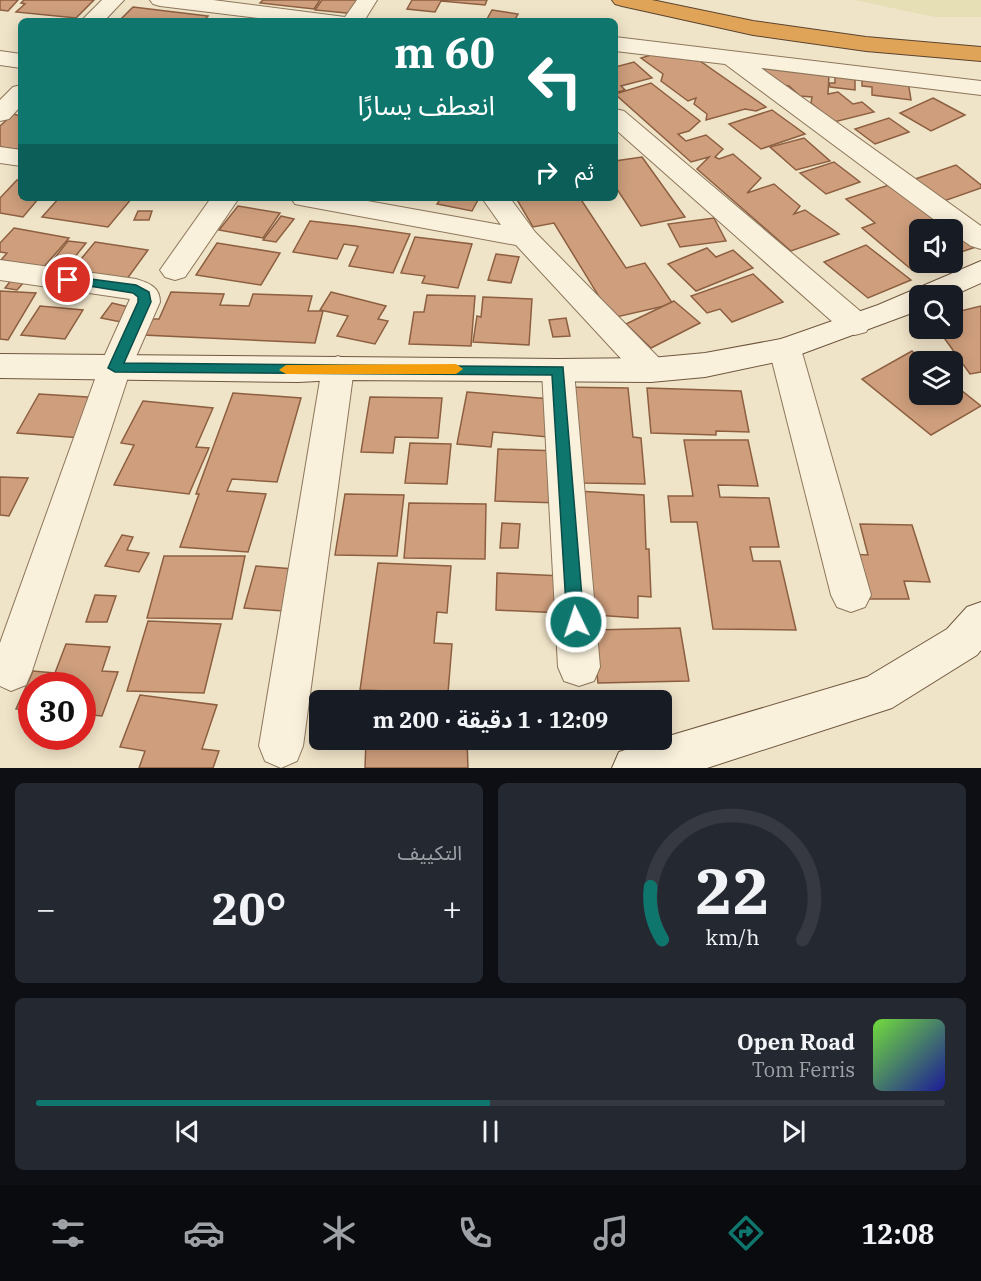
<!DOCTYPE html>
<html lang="ar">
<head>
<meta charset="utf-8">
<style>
	body { margin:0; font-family:"IBM Plex Serif","Noto Sans Arabic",serif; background:#242831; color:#f1f3f6; direction:rtl; height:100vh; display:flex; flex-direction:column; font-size:22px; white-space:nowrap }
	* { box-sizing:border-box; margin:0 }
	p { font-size:20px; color:#9ea1a6 }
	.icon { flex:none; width:33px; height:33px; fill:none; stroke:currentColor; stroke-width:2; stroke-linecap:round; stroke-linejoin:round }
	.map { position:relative; height:768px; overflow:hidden; direction:ltr }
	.details { display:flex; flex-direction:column; gap:15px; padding:15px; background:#0d0f14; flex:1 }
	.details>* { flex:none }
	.banner { position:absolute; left:18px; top:18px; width:600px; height:183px; border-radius:9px; box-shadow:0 3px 15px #0003; direction:rtl; background:#0f766e; color:#fff; overflow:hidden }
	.fabs { position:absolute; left:909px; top:219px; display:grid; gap:12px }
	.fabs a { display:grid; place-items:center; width:54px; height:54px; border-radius:9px; background:#171b24; box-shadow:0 3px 15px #0003; font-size:30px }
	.speed { position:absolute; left:18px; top:672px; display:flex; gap:12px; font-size:30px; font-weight:700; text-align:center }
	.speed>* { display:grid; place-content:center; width:78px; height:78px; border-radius:50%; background:#171b24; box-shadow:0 3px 15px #0003; line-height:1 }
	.speed .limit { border:9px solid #d22; background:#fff; color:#111 }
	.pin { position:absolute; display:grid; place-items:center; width:51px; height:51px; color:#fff; margin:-26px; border:3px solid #fff; border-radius:50%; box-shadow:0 2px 6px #0007 }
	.me { position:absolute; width:66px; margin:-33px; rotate:356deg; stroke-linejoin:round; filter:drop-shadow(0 0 4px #0008) }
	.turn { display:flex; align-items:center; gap:21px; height:126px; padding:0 24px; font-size:27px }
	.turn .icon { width:78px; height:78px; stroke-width:2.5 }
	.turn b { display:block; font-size:42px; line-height:51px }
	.then { display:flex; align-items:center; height:57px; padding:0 24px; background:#0003; gap:12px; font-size:22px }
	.big { font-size:45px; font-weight:700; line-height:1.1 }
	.details .card { flex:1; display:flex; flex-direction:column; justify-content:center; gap:9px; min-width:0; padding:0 21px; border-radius:9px; background:#242831 }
	.details .dial { align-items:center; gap:0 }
	.dial svg { height:156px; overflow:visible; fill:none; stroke:#363941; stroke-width:7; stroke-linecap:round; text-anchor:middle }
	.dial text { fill:#f1f3f6; stroke:none }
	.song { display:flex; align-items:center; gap:18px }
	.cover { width:72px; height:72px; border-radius:9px; background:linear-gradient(135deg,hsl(100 70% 55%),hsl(240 70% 35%)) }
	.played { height:6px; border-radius:3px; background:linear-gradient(90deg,#0f766e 50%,#363941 50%) }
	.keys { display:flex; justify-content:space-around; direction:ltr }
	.heat { display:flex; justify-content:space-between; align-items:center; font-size:33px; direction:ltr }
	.details .tiles { flex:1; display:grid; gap:15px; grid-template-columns:1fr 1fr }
	.card:last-child { grid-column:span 2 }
	.trip { position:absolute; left:309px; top:690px; width:363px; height:60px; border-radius:9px; background:#171b24; box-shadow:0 3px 15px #0003; font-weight:700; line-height:60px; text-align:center; direction:rtl }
	.tabs { display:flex; height:96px; justify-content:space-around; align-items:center; background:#090b0e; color:#9ea1a6 }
	.tabs .icon { width:42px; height:42px }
	.tabs .current { color:#0f766e }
	.tabs b { font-size:27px; color:#f1f3f6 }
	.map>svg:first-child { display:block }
</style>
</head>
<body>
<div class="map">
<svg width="981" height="768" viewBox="0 0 981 768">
	<rect width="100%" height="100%" fill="#f0e4c8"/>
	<polygon fill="#e6deb5" points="854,0 981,0 981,17 935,17"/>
	<g fill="#cf9f7d" stroke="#8d5f41" stroke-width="1.5">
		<polygon points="0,0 18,0 8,11 0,10"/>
		<polygon points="24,0 94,0 76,18 16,12 25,4 21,3"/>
		<polygon points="263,0 320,0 314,9 260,3"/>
		<polygon points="322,0 365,0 356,14 315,10"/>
		<polygon points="412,0 487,0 485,5 441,1 435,12 407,9"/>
		<polygon points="133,7 208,16 203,21 119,21"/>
		<polygon points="492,10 518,14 514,21 486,21"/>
		<polygon points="651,55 700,61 766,107 756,111 745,109 706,120 707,114 694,104 696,98 688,101 661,81 663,74 641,58"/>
		<polygon points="634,62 652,78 621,86 625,90 615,93 615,67"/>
		<polygon points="764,67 829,75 828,94 838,92 853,104 862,102 874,112 834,122 811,103 812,97 800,96 789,86 775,84 763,75"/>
		<polygon points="835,76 855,79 855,90 830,87 829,83 835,83"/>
		<polygon points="862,76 908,81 911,100 872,95 872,87 862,86"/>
		<polygon points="651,83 700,121 689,131 678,134 686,141 706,135 723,149 715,157 719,159 733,154 761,178 747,193 774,184 800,206 794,214 805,210 839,234 791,251 697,169 709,157 691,162 615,94"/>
		<polygon points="933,98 965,115 931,131 900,113"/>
		<polygon points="772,110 805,134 761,149 729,124"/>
		<polygon points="13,114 21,116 21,150 0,147 0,126"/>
		<polygon points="889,118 909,132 875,144 855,129"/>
		<polygon points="804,138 830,161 796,170 770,147"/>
		<polygon points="642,157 685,217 641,226 615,186 615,161"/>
		<polygon points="834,162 860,182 826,194 800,173"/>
		<polygon points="956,165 981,185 981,188 944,201 915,179"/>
		<polygon points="17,180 21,180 21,198 39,198 23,217 0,213 0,198"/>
		<polygon points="895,183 976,247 952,255 952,230 920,230 920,262 933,262 912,270 862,228 875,223 846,199"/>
		<polygon points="59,198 132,198 108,227 42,217"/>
		<polygon points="441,198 479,198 472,211 437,204"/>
		<polygon points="516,198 580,198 626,268 645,263 673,304 612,318 554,223 533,227"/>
		<polygon points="238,206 280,213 263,238 219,230"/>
		<polygon points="138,211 152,211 149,220 134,220"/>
		<polygon points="281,216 294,219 276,242 263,240"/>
		<polygon points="714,218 726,241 680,247 668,224"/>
		<polygon points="310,221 354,226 410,234 393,273 349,266 358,246 344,244 337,259 293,252"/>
		<polygon points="14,228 69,238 43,268 1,260 7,253 0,252 0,243"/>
		<polygon points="415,237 472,244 458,288 422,283 425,276 401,273"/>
		<polygon points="68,241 86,243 66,268 49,265"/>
		<polygon points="95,242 148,250 127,279 72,270"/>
		<polygon points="217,243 280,253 261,285 196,275"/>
		<polygon points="866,245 911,280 868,298 824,262"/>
		<polygon points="707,248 716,257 733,250 753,268 696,291 668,264"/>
		<polygon points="496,254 519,257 511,283 488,280"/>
		<polygon points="753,274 783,302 732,322 720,309 707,313 691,296"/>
		<polygon points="12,279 25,281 17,290 5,288"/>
		<polygon points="0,291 36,293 8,340 0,339"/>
		<polygon points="171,292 224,294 220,305 249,306 253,294 312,296 308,311 323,311 315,343 143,335 150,319 159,319"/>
		<polygon points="331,292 386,306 378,319 388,321 375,344 337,336 348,316 320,310"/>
		<polygon points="427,295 475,296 471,346 409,344 414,312 424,312"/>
		<polygon points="483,297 532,299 529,345 473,342 477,316 481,317"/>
		<polygon points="674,301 700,323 651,348 626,324"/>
		<polygon points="112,303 137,309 126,323 101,318"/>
		<polygon points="40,306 83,310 65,339 21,335"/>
		<polygon points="981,306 981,372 970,374 937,328 952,328 952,313"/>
		<polygon points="566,318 570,336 553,337 549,320"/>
		<polygon points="912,351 924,362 920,362 920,394 952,394 952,383 981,406 931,435 862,379"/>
		<polygon points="561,387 628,388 633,437 641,438 645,484 582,483"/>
		<polygon points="647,388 741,391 749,432 716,431 716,435 651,433"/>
		<polygon points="467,392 551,399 548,437 493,432 491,447 457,444"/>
		<polygon points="233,393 301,398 277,482 232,479 227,491 266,494 248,552 180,547 199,494 196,494"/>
		<polygon points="39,394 103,398 82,438 17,433"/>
		<polygon points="370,397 442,398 438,438 395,437 393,453 361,452"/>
		<polygon points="143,401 213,408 196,447 209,448 189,494 114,485 134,445 121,443"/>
		<polygon points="684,440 748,440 758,486 718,485 720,497 769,498 779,547 750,547 753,561 780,561 796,630 713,629 697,522 671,522 668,496 693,496"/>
		<polygon points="410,443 451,444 447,484 405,483"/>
		<polygon points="498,449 560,451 561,503 495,501"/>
		<polygon points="0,477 28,478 9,516 0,515"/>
		<polygon points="577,491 644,495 646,549 649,549 651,597 638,596 638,618 581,614"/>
		<polygon points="345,494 404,495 397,556 335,555"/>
		<polygon points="409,503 486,504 485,559 404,558"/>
		<polygon points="502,523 520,524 518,548 500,548"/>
		<polygon points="860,524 912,525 930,582 904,581 909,599 862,599 851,554 868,555"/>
		<polygon points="122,535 133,537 127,550 149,553 139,572 105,566"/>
		<polygon points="164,556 245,556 232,619 147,618"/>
		<polygon points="378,563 451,566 447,613 437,612 434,643 452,644 448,693 360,690"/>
		<polygon points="256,566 294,569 283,611 244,608"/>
		<polygon points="497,573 563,576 563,613 496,610"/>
		<polygon points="95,595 116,596 107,622 86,622"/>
		<polygon points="148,621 221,624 204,693 127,691"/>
		<polygon points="680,628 689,681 598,683 592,630"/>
		<polygon points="66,644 110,647 102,671 118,672 102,716 82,714 82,686 32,686 32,711 16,709 33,671 55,673"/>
		<polygon points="140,695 217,705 202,749 219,751 213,768 139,768 145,751 120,747"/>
		<polygon points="366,740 467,740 468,768 365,768"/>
	</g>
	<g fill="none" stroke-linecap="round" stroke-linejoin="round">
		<g stroke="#8d765c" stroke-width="2">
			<g id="street">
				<polygon points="102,0 124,0 104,21 81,21"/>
				<polygon points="150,0 213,0 345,17 357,0 377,0 364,21 283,21 160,6 153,4"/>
				<polygon points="615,37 981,81 981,95 761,68 981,226 981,249 971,246 952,233 952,230 948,230 725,64 615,51"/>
				<polygon points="0,51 21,54 21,68 0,65"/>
				<polygon points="21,85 21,106 9,119 0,121 0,100 13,87"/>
				<polygon points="615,109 624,111 866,316 871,324 866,332 855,335 844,332 615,129"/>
				<polygon points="0,147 21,150 21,166 0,163"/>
				<polygon points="211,198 239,198 185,277 175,280 165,277 160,270"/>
				<polygon points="291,198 351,198 501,225 482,198 510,198 535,232 663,362 667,370 663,378 651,382 639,378 516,245 305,206 295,204"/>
				<path d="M0 260 136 279C149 283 160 287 160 302L131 368 32 671 26 685 11 691 0 686V643L99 368 130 299 0 280Z"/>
				<polygon points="785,338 796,341 801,349 871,595 865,607 851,612 837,607 831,595 769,349 774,341"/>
				<polygon points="338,356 349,360 354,368 303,746 297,761 281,768 265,761 259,746 322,368 327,360"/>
				<polygon points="558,359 570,363 574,371 600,667 594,681 579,686 564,681 558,667 542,371 546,363"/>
			</g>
		</g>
		<g stroke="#6f573f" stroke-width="2">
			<g id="secondary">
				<polygon points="981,261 981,283 952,296 920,296 920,310 785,360 705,377 651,382 338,380 298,382 0,378 0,354 558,359 651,358 705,353 781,339 878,305"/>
				<polygon points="981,602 981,650 977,655 892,708 707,768 612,768 619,752 655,740 662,740 662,738 867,677 947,629 967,607"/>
			</g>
		</g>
		<g stroke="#5b4430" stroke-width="2">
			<polygon id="highway" points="612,0 652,0 753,21 866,37 981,47 981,61 866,51 753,35 622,6 615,4"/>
		</g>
		<use href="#street" fill="#faf1dc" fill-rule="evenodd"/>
		<use href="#secondary" fill="#faf1dc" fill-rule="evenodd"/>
		<use href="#highway" fill="#e0a458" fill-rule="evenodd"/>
	</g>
	<polygon fill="#0f766e" stroke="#0a4d48" stroke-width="1.5" points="68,276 136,285 149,292 151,302 124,363 563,367 584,622 582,627 576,629 570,627 567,622 552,375 115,372 108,368 138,302 138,297 133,293 64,282 62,280"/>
	<polygon fill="#f59e0b" points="456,364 463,369 456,374 286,374 279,370 286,365"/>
</svg>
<div class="fabs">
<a><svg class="icon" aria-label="sound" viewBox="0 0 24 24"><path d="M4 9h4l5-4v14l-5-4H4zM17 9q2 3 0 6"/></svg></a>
<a><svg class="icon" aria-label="search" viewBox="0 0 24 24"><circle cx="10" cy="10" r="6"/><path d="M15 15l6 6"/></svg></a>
<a><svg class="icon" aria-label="layers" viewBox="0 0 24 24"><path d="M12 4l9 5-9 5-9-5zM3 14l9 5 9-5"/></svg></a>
</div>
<div class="speed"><div class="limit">30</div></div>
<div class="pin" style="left:68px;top:280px;background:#d93025"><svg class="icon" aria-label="arrive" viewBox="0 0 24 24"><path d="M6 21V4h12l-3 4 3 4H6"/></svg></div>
<svg class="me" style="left:576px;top:622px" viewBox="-20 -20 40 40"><circle r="17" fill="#0f766e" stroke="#fff" stroke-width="3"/><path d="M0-11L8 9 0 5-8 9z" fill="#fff"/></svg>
<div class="trip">12:09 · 1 دقيقة · 200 m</div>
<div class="banner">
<div class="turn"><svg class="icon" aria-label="left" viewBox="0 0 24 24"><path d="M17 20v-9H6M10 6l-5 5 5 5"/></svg><div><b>60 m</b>انعطف يسارًا</div></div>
<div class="then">ثم<svg class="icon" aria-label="right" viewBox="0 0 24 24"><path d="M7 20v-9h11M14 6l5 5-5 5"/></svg></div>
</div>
</div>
<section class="details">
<div class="tiles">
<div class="card dial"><svg viewBox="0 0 100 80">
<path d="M14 69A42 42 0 1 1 86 69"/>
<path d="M14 69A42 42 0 0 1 8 42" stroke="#0f766e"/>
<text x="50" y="56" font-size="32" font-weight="700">22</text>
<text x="50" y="72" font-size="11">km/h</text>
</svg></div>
<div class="card"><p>التكييف</p>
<div class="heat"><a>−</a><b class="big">20°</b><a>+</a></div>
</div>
<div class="card">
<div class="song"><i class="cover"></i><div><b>Open Road</b><p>Tom Ferris</p></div></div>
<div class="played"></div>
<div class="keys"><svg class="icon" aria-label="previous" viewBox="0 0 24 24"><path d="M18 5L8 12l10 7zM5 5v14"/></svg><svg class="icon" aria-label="pause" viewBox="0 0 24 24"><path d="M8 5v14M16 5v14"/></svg><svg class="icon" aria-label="next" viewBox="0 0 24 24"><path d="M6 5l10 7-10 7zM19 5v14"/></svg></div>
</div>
</div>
</section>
<nav class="tabs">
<b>12:08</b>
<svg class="icon current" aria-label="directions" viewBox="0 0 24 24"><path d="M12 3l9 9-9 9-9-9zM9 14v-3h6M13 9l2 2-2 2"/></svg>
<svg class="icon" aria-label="music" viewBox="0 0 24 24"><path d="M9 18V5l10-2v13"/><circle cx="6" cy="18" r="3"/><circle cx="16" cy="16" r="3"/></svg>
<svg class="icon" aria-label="phone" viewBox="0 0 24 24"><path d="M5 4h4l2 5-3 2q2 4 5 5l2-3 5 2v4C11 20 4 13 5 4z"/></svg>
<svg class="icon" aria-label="climate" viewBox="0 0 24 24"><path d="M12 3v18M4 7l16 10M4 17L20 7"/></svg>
<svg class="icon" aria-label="car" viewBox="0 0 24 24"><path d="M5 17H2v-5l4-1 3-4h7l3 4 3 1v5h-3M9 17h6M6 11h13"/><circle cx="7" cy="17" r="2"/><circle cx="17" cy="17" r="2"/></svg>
<svg class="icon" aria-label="filters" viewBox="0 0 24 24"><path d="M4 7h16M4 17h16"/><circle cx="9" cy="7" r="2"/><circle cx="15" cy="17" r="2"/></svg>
</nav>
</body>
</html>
